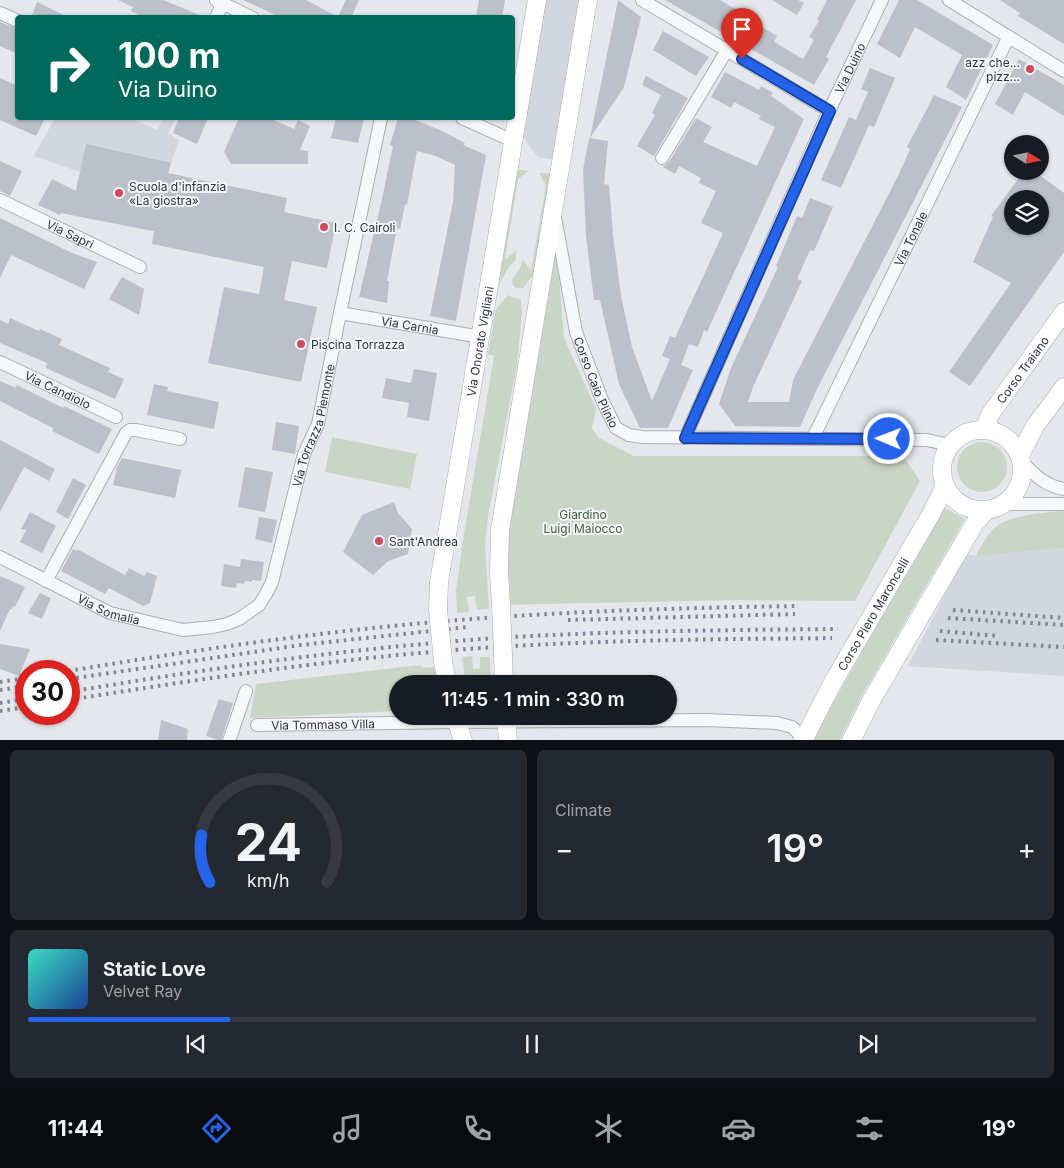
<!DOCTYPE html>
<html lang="en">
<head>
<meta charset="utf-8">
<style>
	body { margin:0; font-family:Inter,sans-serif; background:#242831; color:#f1f3f6; height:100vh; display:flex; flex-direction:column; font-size:19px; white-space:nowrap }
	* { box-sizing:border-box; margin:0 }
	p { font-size:16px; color:#9ea1a6 }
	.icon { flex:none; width:28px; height:28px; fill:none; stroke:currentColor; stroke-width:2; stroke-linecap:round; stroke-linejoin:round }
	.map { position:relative; height:740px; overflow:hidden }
	.details { display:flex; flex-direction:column; gap:10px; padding:10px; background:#0d0f14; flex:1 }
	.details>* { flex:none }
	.guide { position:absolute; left:15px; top:15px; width:500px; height:105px; border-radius:5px; box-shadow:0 1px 4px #0004; background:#00695c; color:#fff; overflow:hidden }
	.needle { width:32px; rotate:100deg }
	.fabs { position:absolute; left:1004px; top:135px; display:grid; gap:10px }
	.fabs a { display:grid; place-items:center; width:45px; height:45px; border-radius:50%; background:#171b24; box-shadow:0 1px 4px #0004; font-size:25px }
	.speed { position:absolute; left:15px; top:660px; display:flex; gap:10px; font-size:25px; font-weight:700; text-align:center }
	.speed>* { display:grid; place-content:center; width:65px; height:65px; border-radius:50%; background:#171b24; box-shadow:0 1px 4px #0004; line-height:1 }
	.speed .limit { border:8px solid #d22; background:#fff; color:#111 }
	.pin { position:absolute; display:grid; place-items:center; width:42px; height:42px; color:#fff; margin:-51px -21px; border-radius:50% 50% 50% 0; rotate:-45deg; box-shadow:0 0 5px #0007 }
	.pin .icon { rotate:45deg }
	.me { position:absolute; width:55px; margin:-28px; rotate:271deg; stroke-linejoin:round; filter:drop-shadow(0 0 4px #0008) }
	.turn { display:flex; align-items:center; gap:18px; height:105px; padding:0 20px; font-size:22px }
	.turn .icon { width:65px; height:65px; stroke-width:2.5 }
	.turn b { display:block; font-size:35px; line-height:42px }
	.big { font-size:38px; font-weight:600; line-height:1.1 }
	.details .widget { flex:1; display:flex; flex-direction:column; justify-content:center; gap:8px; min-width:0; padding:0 18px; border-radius:8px; background:#242831 }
	.details .dial { align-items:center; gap:0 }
	.dial svg { height:130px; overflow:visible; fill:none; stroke:#363941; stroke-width:7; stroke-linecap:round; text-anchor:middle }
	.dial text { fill:#f1f3f6; stroke:none }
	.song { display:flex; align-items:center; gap:15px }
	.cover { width:60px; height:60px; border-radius:8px; background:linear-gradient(135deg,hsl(170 70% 55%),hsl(220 70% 35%)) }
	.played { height:5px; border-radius:2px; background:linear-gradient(90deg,#2563eb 20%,#363941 20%) }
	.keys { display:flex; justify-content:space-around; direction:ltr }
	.heat { display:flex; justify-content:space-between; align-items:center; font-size:28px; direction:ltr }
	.details .tiles { flex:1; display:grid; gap:10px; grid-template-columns:1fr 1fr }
	.widget:last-child { grid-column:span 2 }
	.trip { position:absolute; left:389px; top:675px; width:288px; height:50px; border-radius:25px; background:#171b24; box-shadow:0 1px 4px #0004; font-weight:600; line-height:50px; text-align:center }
	.menu { display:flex; height:80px; justify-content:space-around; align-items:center; background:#090b0e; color:#9ea1a6 }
	.menu .icon { width:35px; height:35px }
	.menu .selected { color:#2563eb }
	.menu b { font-size:22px; color:#f1f3f6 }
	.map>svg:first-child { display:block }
</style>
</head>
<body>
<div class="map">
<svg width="1064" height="741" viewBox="0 0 1064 741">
	<rect width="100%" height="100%" fill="#e4e7ec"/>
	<g fill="#d2d6de">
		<polygon points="544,0 582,0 556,160 538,157 520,133"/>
		<polygon points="55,118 131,118 157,130 164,118 176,118 168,133 179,140 171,163 153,231 70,215 80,172 34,156"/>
		<polygon points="1064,548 1064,676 908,666 966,554 976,556"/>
	</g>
	<g fill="#c9d6c5">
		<polygon points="514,169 529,171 518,179 505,259 516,251 516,259 507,270 497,288"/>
		<polygon points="539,173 555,174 534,274 523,288 516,288 513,286 512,280 520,268 523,259 531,271 546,185"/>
		<polygon points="554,212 564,338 596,409 592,428 599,438 634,456 903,456 920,481 855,601 738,600 501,605 499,572"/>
		<polygon points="508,295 514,298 521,299 522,311 517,365 488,516 485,545 489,609 477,610 475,596 467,597 469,612 457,613 456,591 464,534 494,356 488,354 496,309"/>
		<polygon points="332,437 417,454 410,489 325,472"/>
		<circle cx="982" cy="467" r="25"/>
		<polygon points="943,507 965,519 861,697 840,740 812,741"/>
		<path d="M1064 511V548L976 556C982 545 987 534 996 527 1009 515 1047 512 1064 511Z"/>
		<polygon points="472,656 473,669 480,668 480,657 490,657 491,684 466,684 462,657"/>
		<polygon points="420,665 422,668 437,667 440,684 398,684 397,711 250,718 256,684"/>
	</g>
	<g fill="#bbc0ca" fill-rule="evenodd">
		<polygon points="118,0 163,0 207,18 145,18 131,11 133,7"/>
		<polygon points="243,0 306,0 338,17 346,0 359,0 351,18 282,18"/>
		<polygon points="479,0 505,0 502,18 476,18"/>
		<polygon points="618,0 641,17 624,87 590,138"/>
		<polygon points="665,0 720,0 754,20 753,22 777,36 774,42 803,59 814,40 809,37 819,21 817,20 827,0 856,0 826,57 829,59 814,85"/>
		<polygon points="772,0 798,0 804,3 797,15"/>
		<polygon points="899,0 917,0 993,45 966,100 946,87 962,55 915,27 900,58 877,44"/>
		<polygon points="1000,0 1064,0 1064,44 1018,16 1020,13"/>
		<polygon points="37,2 70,18 31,18"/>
		<polygon points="0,22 18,29 18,54 0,46"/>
		<polygon points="663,31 709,57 696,76 653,50"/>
		<polygon points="1019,59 1064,85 1064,116 1025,92 1013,115 995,104"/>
		<polygon points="870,68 895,78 874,127 869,125 841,188 821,180 849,117 856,120 868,92 861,89"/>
		<polygon points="725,72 759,90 761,86 773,93 771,96 804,119 707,332 704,330 698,347 689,344 681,365 693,370 668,428 640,428 619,384 600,300 594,300 586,236 583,170 589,138 608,141 604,184 609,185 613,235 621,296 632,347 652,401 670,359 662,356 670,336 675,338 723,233 701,223 716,191 699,183 701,178 679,166 675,174 663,167 669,162 696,118 712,127 703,142 757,166 775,127 759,119 761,116 734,102 731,108 711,97"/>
		<polygon points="646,76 688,98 654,156 637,146 655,115 652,113 661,95 642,85"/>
		<polygon points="0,78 18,86 18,118 45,118 36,136 0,120"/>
		<polygon points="934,95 962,107 817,389 800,427 735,426 719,404 731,368 778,267 776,266 797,216 802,218 810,198 833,207 814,251 810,250 797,279 802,281 753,387 748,402 789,402 793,380 898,176 910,149 907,147"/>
		<polygon points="179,118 208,118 197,144 173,133"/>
		<polygon points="239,118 269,118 294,129 298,120 310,126 300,150 308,151 308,164 231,164 224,152"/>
		<polygon points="336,118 364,118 358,143 331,138"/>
		<polygon points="398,118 410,118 442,131 465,143 463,145 486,155 456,321 430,316 453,202 455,165 436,156 417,151 407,205 405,204 400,229 397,228 387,281 389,281 387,303 359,297 382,199 393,146 390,145"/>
		<polygon points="86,144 171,163 168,173 287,198 284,212 336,223 327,268 292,261 284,300 317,307 301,382 208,363 224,287 259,294 264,267 152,244 154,231 61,213 60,215 38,205 52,179 76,191"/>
		<polygon points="0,161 22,171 10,196 0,191"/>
		<path d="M1024 171H1034L1064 193V252L970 386 949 372 1011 283 973 262 993 217 991 216ZM1012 199H1040V226H1012Z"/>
		<polygon points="0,218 72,253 97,262 84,289 11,255 0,278"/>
		<polygon points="122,277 144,289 139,315 109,299"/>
		<polygon points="10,318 39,331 40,329 62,339 59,345 110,368 108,372 124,379 115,399 46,368 47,363 0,343 0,320 8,324"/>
		<polygon points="414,369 437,373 429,421 407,417 409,403 382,398 386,378 411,383"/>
		<polygon points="0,381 16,388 17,385 63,408 64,406 112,429 99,454 52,431 53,428 0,401"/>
		<polygon points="154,384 168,387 167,391 219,402 214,429 147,415"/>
		<polygon points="276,422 299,426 295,454 272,450"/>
		<polygon points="0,440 55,469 49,481 24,467 0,512"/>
		<polygon points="122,458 181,470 175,498 113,485 117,467"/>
		<polygon points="245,467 273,472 265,512 238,507"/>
		<polygon points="73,478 86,485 68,519 56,512"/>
		<polygon points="394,502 398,513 412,529 408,554 388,561 373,575 343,552 362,515"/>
		<polygon points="30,512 56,526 42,553 20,542 26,530 21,529"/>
		<polygon points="259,517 277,520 272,543 255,539"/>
		<polygon points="73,549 77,551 77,549 125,575 129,568 144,576 147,572 157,576 150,603 143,606 109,588 105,594 61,571"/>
		<polygon points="241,559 264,562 261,581 252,580 252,582 245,581 244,584 237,583 236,588 221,586 224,564 240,567"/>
		<polygon points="0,576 25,587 15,607 13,606 11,610 10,609 0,631"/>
		<polygon points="40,593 51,598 42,619 28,613"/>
		<polygon points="0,644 30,649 19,676 0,669"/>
		<polygon points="219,699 233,703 221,741 206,736"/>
		<polygon points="161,720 188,729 187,741 158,741"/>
	</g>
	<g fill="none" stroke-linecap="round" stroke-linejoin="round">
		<g stroke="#a9aeb7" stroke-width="14">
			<g id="minor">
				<polyline points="216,0 253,18"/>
				<polyline points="642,0 829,111"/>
				<polyline points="949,0 1064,71"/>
				<polyline points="0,13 18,21"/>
				<polyline points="216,18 224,0"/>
				<polyline points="462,118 513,141"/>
				<polyline points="662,158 727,50"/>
				<path id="s1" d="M0 200 140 267"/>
				<path id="s2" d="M555 217 576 332 602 400 616 428 629 435 642 437 927 440 950 445"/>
				<path id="s3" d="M340 313 481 337"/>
				<path id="s4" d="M0 362 116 417"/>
				<path id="s5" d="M685 438 829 111 882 0"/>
				<path id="s6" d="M813 438 1008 38"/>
				<path d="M1022 462C1035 475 1045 486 1064 489"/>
				<polyline points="1004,504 1064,504"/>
				<path id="s7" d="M0 557 110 613 183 630 213 627 227 624 239 619 259 605 266 594 272 582 304 454 318 424 340 313 381 118"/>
				<polyline points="46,581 126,433 130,430 136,430 180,439"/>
				<path id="s8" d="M257 725 457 722 707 720 777 723 792 727 804 739"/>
				<polyline points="229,741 246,691"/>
			</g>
		</g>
		<g stroke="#a9aeb7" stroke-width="19">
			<g id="secondary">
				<path id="s9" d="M984 429 991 413 1064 312"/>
				<circle cx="982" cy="470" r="40"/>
				<polyline points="1020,455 1035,426 1064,387"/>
				<polyline points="501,605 499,572 500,530 588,0"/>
				<path id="s10" d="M438 610 439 582 537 0"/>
				<polyline points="503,656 504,684"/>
				<polyline points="443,661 447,684"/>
				<polyline points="455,716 463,741"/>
				<polyline points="506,716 508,741"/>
				<path id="s11" d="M803 741 832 684 931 514 944 488"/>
				<polyline points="851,741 871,701 975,523 986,511"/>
			</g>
		</g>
		<use href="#minor" stroke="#f7f8fa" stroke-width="12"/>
		<use href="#secondary" stroke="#fff" stroke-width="18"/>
		<g stroke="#7d8696" stroke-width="4" stroke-dasharray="2.5 5" stroke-linecap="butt">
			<polyline points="953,610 1064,618"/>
			<polyline points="948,618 1064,625"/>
			<polyline points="568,620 795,614"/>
			<polyline points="940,631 998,636"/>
			<polyline points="936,640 1064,647"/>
			<path d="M68 671C183 652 297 635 413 624 540 612 667 608 795 606"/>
			<polyline points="69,679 301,645 468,627"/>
			<polyline points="0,682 26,678"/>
			<polyline points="0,690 26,686"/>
			<path d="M69 692C210 668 353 648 496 638 610 631 724 630 838 629"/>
			<path d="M69 700C211 677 354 656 497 647 609 640 721 639 832 638"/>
			<polyline points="0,703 26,699"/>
			<polyline points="0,711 26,707"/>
		</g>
		<g stroke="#a9aeb7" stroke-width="19" stroke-linecap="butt">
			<g id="secondary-bridge">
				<polyline points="501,605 503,656"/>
				<polyline points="438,610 443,661"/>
			</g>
		</g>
		<use href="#secondary-bridge" stroke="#fff" stroke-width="18"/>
	</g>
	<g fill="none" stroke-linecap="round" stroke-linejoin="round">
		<g stroke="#184099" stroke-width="12">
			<polyline id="route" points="742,59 830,111 685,438 889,439"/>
		</g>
		<use href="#route" stroke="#2563eb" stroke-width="9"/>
	</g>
	<g fill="#d1495b" stroke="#f4f6f9" stroke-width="2">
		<circle cx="1030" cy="69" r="5"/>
		<circle cx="119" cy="193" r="5"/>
		<circle cx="324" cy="227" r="5"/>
		<circle cx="301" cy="344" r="5"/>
		<circle cx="379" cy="541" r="5"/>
	</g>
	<g text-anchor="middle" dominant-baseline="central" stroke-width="4" stroke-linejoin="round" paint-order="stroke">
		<g font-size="12" fill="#2b3445" stroke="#f4f6f9" text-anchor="start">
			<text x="1020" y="62" text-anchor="end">azz che...<tspan x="1020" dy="14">pizz...</tspan></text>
			<text x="129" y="186">Scuola d'infanzia<tspan x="129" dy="14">«La giostra»</tspan></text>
			<text x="334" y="227">I. C. Cairoli</text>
			<text x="311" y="344">Piscina Torrazza</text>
			<text x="389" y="541">Sant'Andrea</text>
		</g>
		<g font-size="12" fill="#2b3445" stroke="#f4f6f9">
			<text stroke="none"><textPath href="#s5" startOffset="405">Via Duino</textPath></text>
			<text stroke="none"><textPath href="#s1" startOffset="78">Via Sapri</textPath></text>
			<text stroke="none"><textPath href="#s6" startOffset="222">Via Tonale</textPath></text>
			<text stroke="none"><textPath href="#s3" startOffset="71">Via Carnia</textPath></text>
			<text stroke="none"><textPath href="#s10" startOffset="272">Via Onorato Vigliani</textPath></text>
			<text stroke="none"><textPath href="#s9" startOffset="71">Corso Traiano</textPath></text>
			<text stroke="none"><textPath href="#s2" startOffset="171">Corso Caio Plinio</textPath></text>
			<text stroke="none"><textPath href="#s4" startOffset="64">Via Candiolo</textPath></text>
			<text stroke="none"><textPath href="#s7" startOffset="469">Via Torrazza Piemonte</textPath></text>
			<text stroke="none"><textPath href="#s7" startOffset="121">Via Somalia</textPath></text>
			<text stroke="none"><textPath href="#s11" startOffset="145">Corso Piero Maroncelli</textPath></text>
			<text stroke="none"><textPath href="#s8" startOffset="66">Via Tommaso Villa</textPath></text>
		</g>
		<g font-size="12" fill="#3f6138" stroke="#f4f6f9">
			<text x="583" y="514">Giardino<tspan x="583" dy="14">Luigi Maiocco</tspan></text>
		</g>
	</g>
</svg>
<div class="fabs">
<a><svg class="needle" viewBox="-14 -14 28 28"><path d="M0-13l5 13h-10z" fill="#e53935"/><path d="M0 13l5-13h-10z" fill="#9ea1a6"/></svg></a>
<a><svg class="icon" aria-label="layers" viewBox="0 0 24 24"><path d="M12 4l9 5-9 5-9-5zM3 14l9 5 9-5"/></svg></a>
</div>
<div class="speed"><div class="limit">30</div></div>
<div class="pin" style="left:742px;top:59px;background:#d93025"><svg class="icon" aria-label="arrive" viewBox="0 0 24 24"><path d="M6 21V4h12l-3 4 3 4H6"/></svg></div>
<svg class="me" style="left:889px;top:439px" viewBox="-20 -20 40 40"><circle r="17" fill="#2563eb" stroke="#fff" stroke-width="3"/><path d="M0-11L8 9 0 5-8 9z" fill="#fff"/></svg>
<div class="trip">11:45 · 1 min · 330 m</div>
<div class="guide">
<div class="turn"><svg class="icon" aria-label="right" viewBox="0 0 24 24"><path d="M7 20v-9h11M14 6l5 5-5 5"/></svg><div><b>100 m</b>Via Duino</div></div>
</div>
</div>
<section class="details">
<div class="tiles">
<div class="widget dial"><svg viewBox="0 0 100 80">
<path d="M14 69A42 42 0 1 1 86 69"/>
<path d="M14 69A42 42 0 0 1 9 40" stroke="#2563eb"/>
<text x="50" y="56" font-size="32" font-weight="700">24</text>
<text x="50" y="72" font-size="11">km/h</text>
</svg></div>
<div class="widget"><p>Climate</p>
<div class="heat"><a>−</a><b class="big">19°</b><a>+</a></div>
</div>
<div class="widget">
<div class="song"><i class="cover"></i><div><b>Static Love</b><p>Velvet Ray</p></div></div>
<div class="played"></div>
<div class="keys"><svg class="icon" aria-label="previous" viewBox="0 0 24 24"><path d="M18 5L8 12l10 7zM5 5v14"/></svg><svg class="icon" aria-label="pause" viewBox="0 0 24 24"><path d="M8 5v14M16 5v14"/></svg><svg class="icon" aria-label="next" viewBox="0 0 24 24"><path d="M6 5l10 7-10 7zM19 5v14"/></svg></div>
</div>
</div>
</section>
<nav class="menu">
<b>11:44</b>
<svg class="icon selected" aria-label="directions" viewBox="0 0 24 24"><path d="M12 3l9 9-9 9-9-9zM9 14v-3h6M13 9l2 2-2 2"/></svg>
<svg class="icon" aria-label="music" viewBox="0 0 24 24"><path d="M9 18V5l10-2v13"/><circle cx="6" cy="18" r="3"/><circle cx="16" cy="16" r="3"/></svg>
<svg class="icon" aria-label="phone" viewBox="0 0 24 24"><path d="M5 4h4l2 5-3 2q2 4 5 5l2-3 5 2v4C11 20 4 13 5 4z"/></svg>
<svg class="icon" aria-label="climate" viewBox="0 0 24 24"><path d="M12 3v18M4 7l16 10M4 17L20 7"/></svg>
<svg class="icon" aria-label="car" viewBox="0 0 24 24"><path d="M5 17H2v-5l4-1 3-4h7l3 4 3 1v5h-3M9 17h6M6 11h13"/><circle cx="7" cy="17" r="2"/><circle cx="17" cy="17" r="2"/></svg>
<svg class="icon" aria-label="filters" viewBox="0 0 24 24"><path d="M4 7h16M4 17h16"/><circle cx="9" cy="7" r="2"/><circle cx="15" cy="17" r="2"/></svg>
<b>19°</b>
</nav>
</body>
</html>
